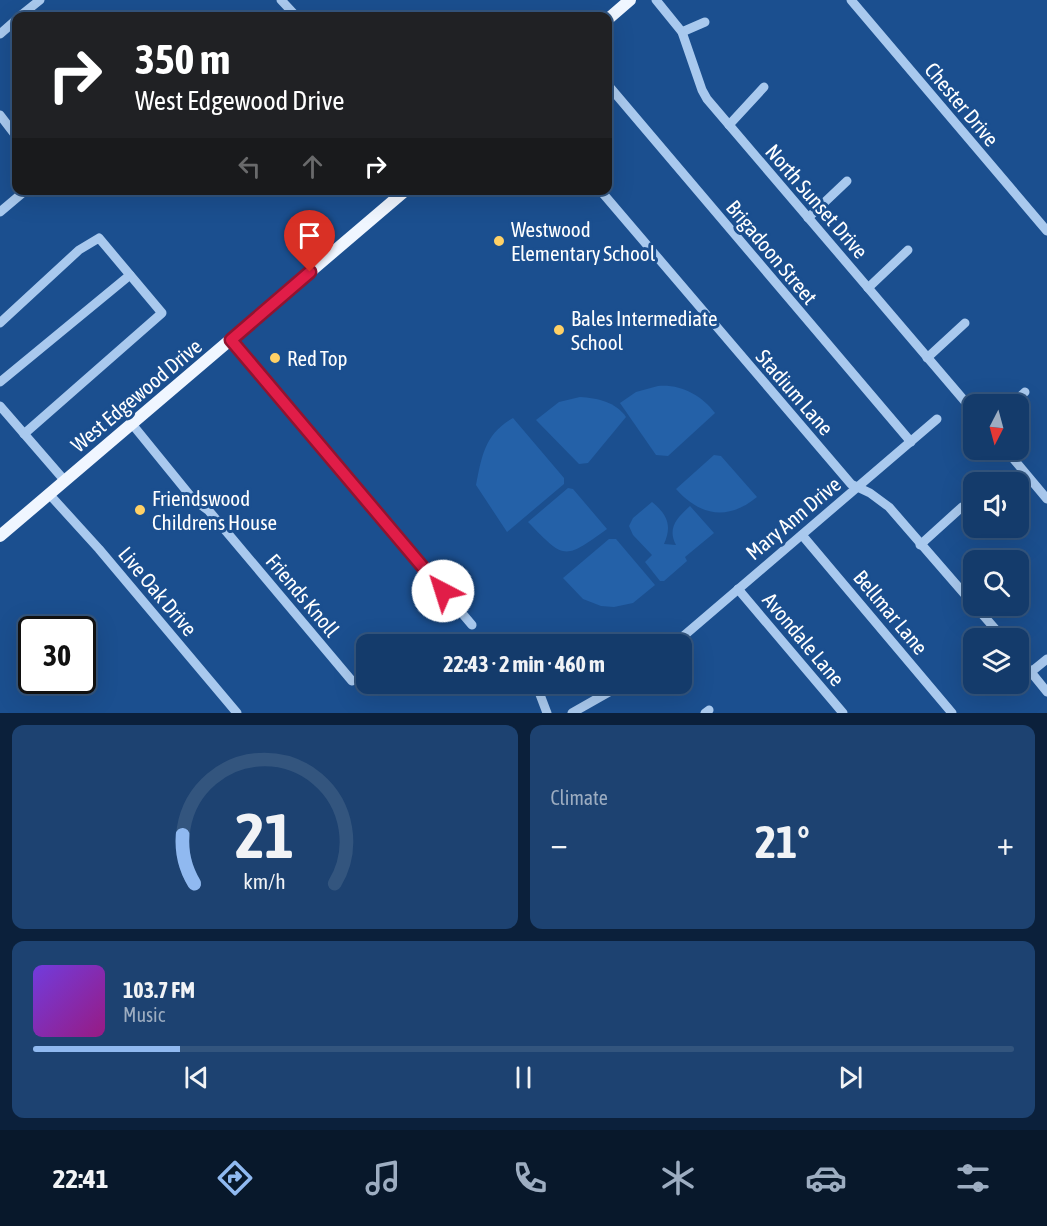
<!DOCTYPE html>
<html lang="en">
<head>
<meta charset="utf-8">
<style>
	body { margin:0; font-family:"Asap Condensed",sans-serif; background:#1d4271; color:#f1f3f6; height:100vh; display:flex; flex-direction:column; font-size:22px; white-space:nowrap }
	* { box-sizing:border-box; margin:0 }
	p { font-size:20px; color:#9dadc1 }
	.icon { flex:none; width:33px; height:33px; fill:none; stroke:currentColor; stroke-width:2; stroke-linecap:round; stroke-linejoin:round }
	.map { position:relative; height:713px; overflow:hidden }
	.drawer { display:flex; flex-direction:column; gap:12px; padding:12px; background:#0b203b; flex:1 }
	.drawer>* { flex:none }
	.banner { position:absolute; left:12px; top:12px; width:600px; height:183px; border-radius:12px; box-shadow:0 6px 24px #0002,0 0 0 2px #33557e; background:#202124; color:#fff; overflow:hidden }
	.needle { width:39px; rotate:186deg }
	.tools { position:absolute; left:963px; top:394px; display:grid; gap:12px }
	.tools a { display:grid; place-items:center; width:66px; height:66px; border-radius:12px; background:#143b6b; box-shadow:0 6px 24px #0002,0 0 0 2px #33557e; font-size:30px }
	.speed { position:absolute; left:18px; top:616px; display:flex; gap:12px; font-size:30px; font-weight:700; text-align:center }
	.speed>* { display:grid; place-content:center; width:78px; height:78px; border-radius:50%; background:#143b6b; box-shadow:0 6px 24px #0002,0 0 0 2px #33557e; line-height:1 }
	.speed .limit { border:3px solid #111; border-radius:9px; background:#fff; color:#111 }
	.pin { position:absolute; display:grid; place-items:center; width:51px; height:51px; color:#fff; margin:-62px -26px; border-radius:50% 50% 50% 0; rotate:-45deg; box-shadow:0 0 6px #0007 }
	.pin .icon { rotate:45deg }
	.me { position:absolute; width:66px; margin:-33px; rotate:320deg; stroke-linejoin:round; filter:drop-shadow(0 0 4px #0008) }
	.turn { display:flex; align-items:center; gap:21px; height:126px; padding:0 24px; font-size:27px }
	.turn .icon { width:78px; height:78px; stroke-width:2.5 }
	.turn b { display:block; font-size:42px; line-height:51px }
	.lanes { display:flex; align-items:center; height:57px; padding:0 24px; background:#0003; justify-content:center; gap:30px; direction:ltr }
	.lanes .off { opacity:.35 }
	.big { font-size:45px; font-weight:700; line-height:1.1 }
	.drawer .card { flex:1; display:flex; flex-direction:column; justify-content:center; gap:9px; min-width:0; padding:0 21px; border-radius:12px; background:#1d4271 }
	.drawer .dial { align-items:center; gap:0 }
	.dial svg { height:156px; overflow:visible; fill:none; stroke:#33557e; stroke-width:7; stroke-linecap:round; text-anchor:middle }
	.dial text { fill:#f1f3f6; stroke:none }
	.song { display:flex; align-items:center; gap:18px }
	.cover { width:72px; height:72px; border-radius:9px; background:linear-gradient(135deg,hsl(260 70% 55%),hsl(310 70% 35%)) }
	.played { height:6px; border-radius:3px; background:linear-gradient(90deg,#90b9f0 15%,#33557e 15%) }
	.keys { display:flex; justify-content:space-around; direction:ltr }
	.heat { display:flex; justify-content:space-between; align-items:center; font-size:33px; direction:ltr }
	.drawer .tiles { flex:1; display:grid; gap:12px; grid-template-columns:1fr 1fr }
	.card:last-child { grid-column:span 2 }
	.trip { position:absolute; left:356px; top:634px; width:336px; height:60px; border-radius:12px; background:#143b6b; box-shadow:0 6px 24px #0002,0 0 0 2px #33557e; font-weight:700; line-height:60px; text-align:center }
	.menu { display:flex; height:96px; justify-content:space-around; align-items:center; background:#08182b; color:#9dadc1 }
	.menu .icon { width:42px; height:42px }
	.menu .on { color:#90b9f0 }
	.menu b { font-size:27px; color:#f1f3f6 }
	.map>svg:first-child { display:block }
</style>
</head>
<body>
<div class="map">
<svg width="1047" height="713" viewBox="0 0 1047 713">
	<rect width="100%" height="100%" fill="#1b4f8f"/>
	<g fill="#2461a8">
		<path d="M658 386C681 384 701 395 715 413L668 456 656 455 620 403 636 392Z"/>
		<path d="M580 397C597 398 616 402 626 417L588 463 579 464 536 420 559 402Z"/>
		<path d="M513 418 564 478V484L507 532 476 485C482 455 485 434 513 418Z"/>
		<path d="M714 455 721 456 757 497C728 521 700 516 676 489Z"/>
		<path d="M568 488 573 489 607 529C564 560 565 560 528 522Z"/>
		<path d="M652 502C668 515 672 526 664 544L676 545C667 528 677 518 690 506L714 533 685 557 687 561 664 581H660L645 562 652 555 633 535 629 526 633 518Z"/>
		<polygon points="609,539 616,539 655,585 633,603 614,607 601,606 583,599 563,578"/>
	</g>
	<g fill="none" stroke-linecap="round" stroke-linejoin="round">
		<g stroke="#a9c9ee" stroke-width="9">
			<polyline points="281,0 296,16"/>
			<polyline points="656,0 682,32 702,90 707,99 974,412"/>
			<polyline points="851,0 1047,231"/>
			<polyline points="20,16 40,0"/>
			<polyline points="682,32 705,22"/>
			<polyline points="0,34 16,20"/>
			<polyline points="608,85 911,442"/>
			<polyline points="0,115 16,136"/>
			<polyline points="729,125 764,87"/>
			<polyline points="600,190 851,484 870,493 889,507 974,605"/>
			<polyline points="0,212 26,190"/>
			<polyline points="808,218 847,181"/>
			<polyline points="868,288 908,250"/>
			<polyline points="0,323 79,250 99,238 162,313 24,434"/>
			<polyline points="231,340 472,625"/>
			<polyline points="927,358 965,323"/>
			<polyline points="0,382 130,275"/>
			<polyline points="1011,405 1025,392"/>
			<polyline points="0,406 65,481"/>
			<polyline points="132,424 193,499 209,511 352,681"/>
			<polyline points="1006,450 1047,499"/>
			<polyline points="49,494 99,549 237,713"/>
			<polyline points="802,535 952,713"/>
			<polyline points="920,545 962,507"/>
			<polyline points="1018,570 1021,568"/>
			<polyline points="738,589 843,713"/>
			<polyline points="975,606 1004,639"/>
			<polyline points="673,645 937,419"/>
			<polyline points="1018,656 1047,692"/>
			<polyline points="1031,672 1047,659"/>
			<polyline points="536,684 547,713"/>
			<polyline points="572,713 623,684"/>
			<polyline points="705,713 709,710"/>
		</g>
		<g stroke="#f0f6ff" stroke-width="12">
			<polyline points="608,19 630,0"/>
			<polyline points="0,536 406,190"/>
		</g>
	</g>
	<g fill="none" stroke-linecap="round" stroke-linejoin="round">
		<g stroke="#92132f" stroke-width="15">
			<polyline id="route" points="310,272 231,340 443,591"/>
		</g>
		<use href="#route" stroke="#e11d48" stroke-width="10"/>
	</g>
	<g fill="#ffd166" stroke="#1b4f8f" stroke-width="2">
		<circle cx="499" cy="241" r="6"/>
		<circle cx="559" cy="330" r="6"/>
		<circle cx="275" cy="358" r="6"/>
		<circle cx="140" cy="510" r="6"/>
	</g>
	<g text-anchor="middle" dominant-baseline="central" stroke-width="6" stroke-linejoin="round" paint-order="stroke">
		<g font-size="21" fill="#fff" stroke="#1b4f8f">
			<text transform="translate(962 104) rotate(50)">Chester Drive</text>
			<text transform="translate(817 201) rotate(49)">North Sunset Drive</text>
			<text transform="translate(772 252) rotate(50)">Brigadoon Street</text>
			<text transform="translate(795 392) rotate(49)">Stadium Lane</text>
			<text transform="translate(136 395) rotate(-40)">West Edgewood Drive</text>
			<text transform="translate(793 518) rotate(-40)">Mary Ann Drive</text>
			<text transform="translate(158 591) rotate(50)">Live Oak Drive</text>
			<text transform="translate(303 595) rotate(50)">Friends Knoll</text>
			<text transform="translate(891 612) rotate(50)">Bellmar Lane</text>
			<text transform="translate(804 639) rotate(50)">Avondale Lane</text>
		</g>
		<g font-size="21" fill="#fff" stroke="#1b4f8f" text-anchor="start">
			<text x="511" y="229">Westwood<tspan x="511" dy="24">Elementary School</tspan></text>
			<text x="571" y="318">Bales Intermediate<tspan x="571" dy="24">School</tspan></text>
			<text x="287" y="358">Red Top</text>
			<text x="152" y="498">Friendswood<tspan x="152" dy="24">Childrens House</tspan></text>
		</g>
	</g>
</svg>
<div class="tools">
<a><svg class="needle" viewBox="-14 -14 28 28"><path d="M0-13l5 13h-10z" fill="#e53935"/><path d="M0 13l5-13h-10z" fill="#9dadc1"/></svg></a>
<a><svg class="icon" aria-label="sound" viewBox="0 0 24 24"><path d="M4 9h4l5-4v14l-5-4H4zM17 9q2 3 0 6"/></svg></a>
<a><svg class="icon" aria-label="search" viewBox="0 0 24 24"><circle cx="10" cy="10" r="6"/><path d="M15 15l6 6"/></svg></a>
<a><svg class="icon" aria-label="layers" viewBox="0 0 24 24"><path d="M12 4l9 5-9 5-9-5zM3 14l9 5 9-5"/></svg></a>
</div>
<div class="speed"><div class="limit">30</div></div>
<div class="pin" style="left:310px;top:272px;background:#d93025"><svg class="icon" aria-label="arrive" viewBox="0 0 24 24"><path d="M6 21V4h12l-3 4 3 4H6"/></svg></div>
<svg class="me" style="left:443px;top:591px" viewBox="-20 -20 40 40"><circle r="19" fill="#fff"/><path d="M0-13L10 11 0 6-10 11z" fill="#e11d48"/></svg>
<div class="trip">22:43 · 2 min · 460 m</div>
<div class="banner">
<div class="turn"><svg class="icon" aria-label="right" viewBox="0 0 24 24"><path d="M7 20v-9h11M14 6l5 5-5 5"/></svg><div><b>350 m</b>West Edgewood Drive</div></div>
<div class="lanes"><svg class="icon off" aria-label="left" viewBox="0 0 24 24"><path d="M17 20v-9H6M10 6l-5 5 5 5"/></svg><svg class="icon off" aria-label="ahead" viewBox="0 0 24 24"><path d="M12 20V5M6 11l6-6 6 6"/></svg><svg class="icon" aria-label="right" viewBox="0 0 24 24"><path d="M7 20v-9h11M14 6l5 5-5 5"/></svg></div>
</div>
</div>
<section class="drawer">
<div class="tiles">
<div class="card dial"><svg viewBox="0 0 100 80">
<path d="M14 69A42 42 0 1 1 86 69"/>
<path d="M14 69A42 42 0 0 1 8 44" stroke="#90b9f0"/>
<text x="50" y="56" font-size="32" font-weight="700">21</text>
<text x="50" y="72" font-size="11">km/h</text>
</svg></div>
<div class="card"><p>Climate</p>
<div class="heat"><a>−</a><b class="big">21°</b><a>+</a></div>
</div>
<div class="card">
<div class="song"><i class="cover"></i><div><b>103.7 FM</b><p>Music</p></div></div>
<div class="played"></div>
<div class="keys"><svg class="icon" aria-label="previous" viewBox="0 0 24 24"><path d="M18 5L8 12l10 7zM5 5v14"/></svg><svg class="icon" aria-label="pause" viewBox="0 0 24 24"><path d="M8 5v14M16 5v14"/></svg><svg class="icon" aria-label="next" viewBox="0 0 24 24"><path d="M6 5l10 7-10 7zM19 5v14"/></svg></div>
</div>
</div>
</section>
<nav class="menu">
<b>22:41</b>
<svg class="icon on" aria-label="directions" viewBox="0 0 24 24"><path d="M12 3l9 9-9 9-9-9zM9 14v-3h6M13 9l2 2-2 2"/></svg>
<svg class="icon" aria-label="music" viewBox="0 0 24 24"><path d="M9 18V5l10-2v13"/><circle cx="6" cy="18" r="3"/><circle cx="16" cy="16" r="3"/></svg>
<svg class="icon" aria-label="phone" viewBox="0 0 24 24"><path d="M5 4h4l2 5-3 2q2 4 5 5l2-3 5 2v4C11 20 4 13 5 4z"/></svg>
<svg class="icon" aria-label="climate" viewBox="0 0 24 24"><path d="M12 3v18M4 7l16 10M4 17L20 7"/></svg>
<svg class="icon" aria-label="car" viewBox="0 0 24 24"><path d="M5 17H2v-5l4-1 3-4h7l3 4 3 1v5h-3M9 17h6M6 11h13"/><circle cx="7" cy="17" r="2"/><circle cx="17" cy="17" r="2"/></svg>
<svg class="icon" aria-label="filters" viewBox="0 0 24 24"><path d="M4 7h16M4 17h16"/><circle cx="9" cy="7" r="2"/><circle cx="15" cy="17" r="2"/></svg>
</nav>
</body>
</html>
